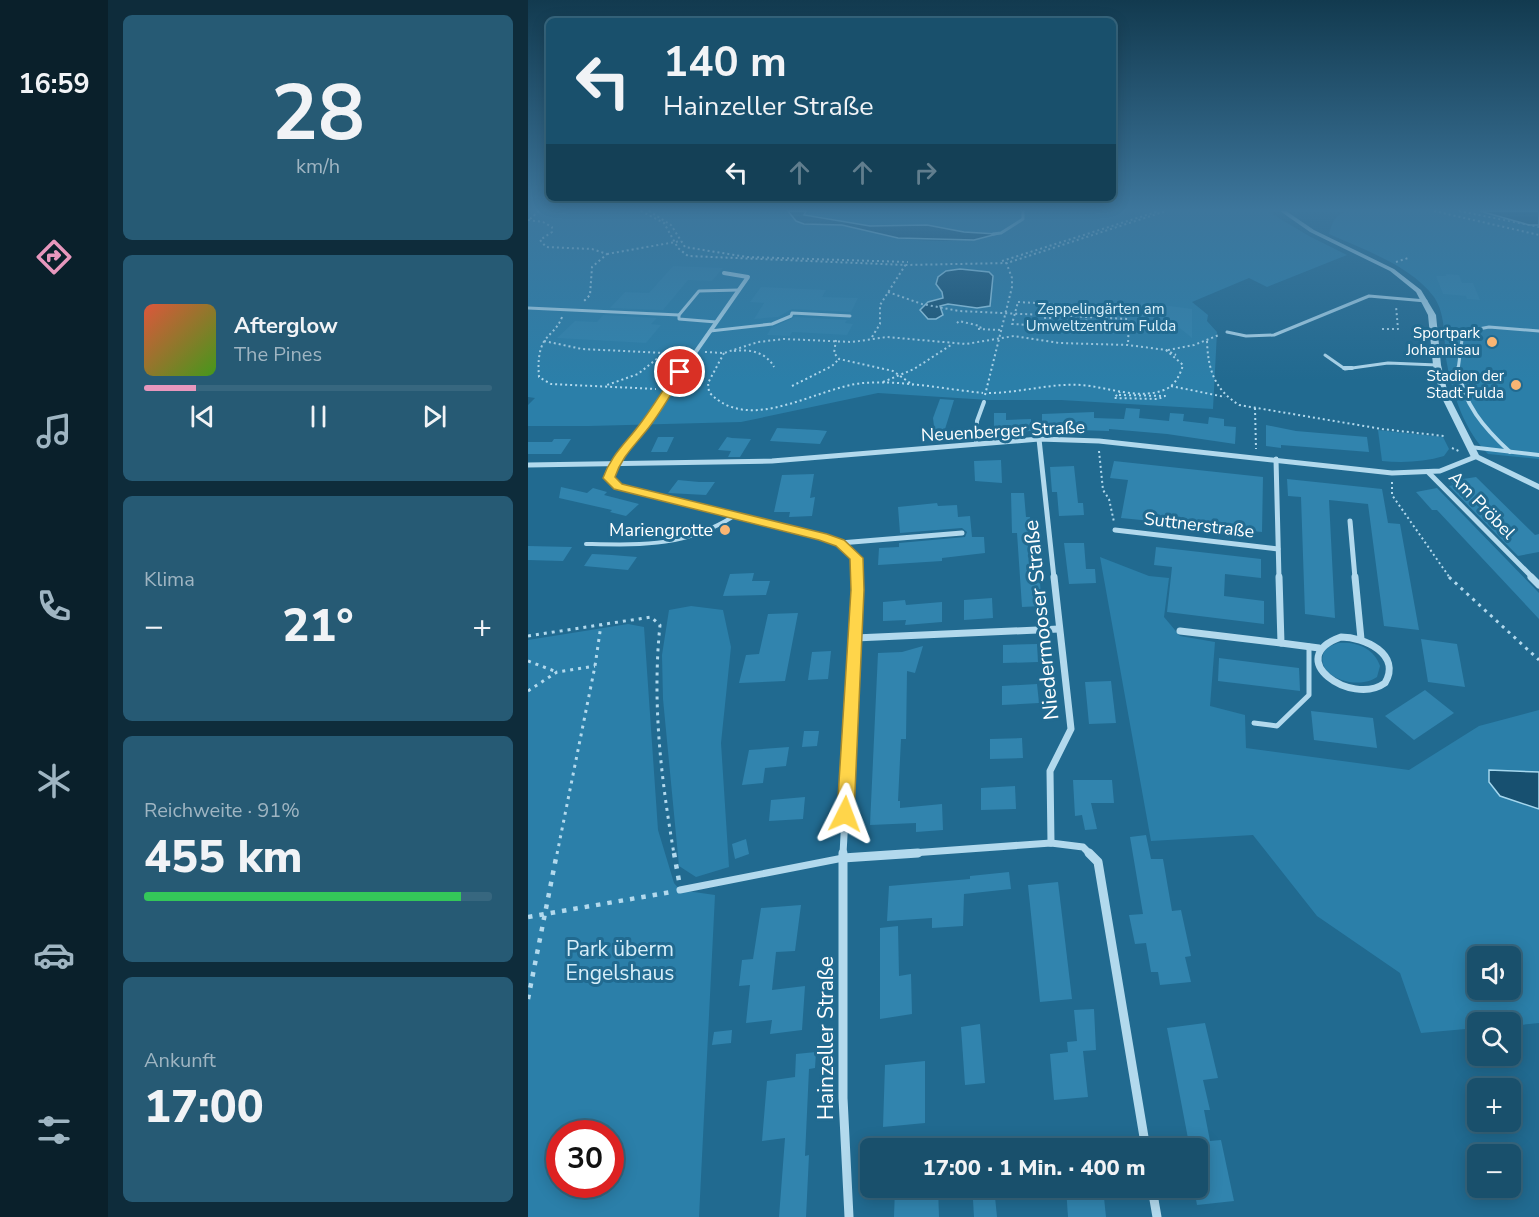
<!DOCTYPE html>
<html lang="de">
<head>
<meta charset="utf-8">
<style>
	body { margin:0; font-family:"Nunito Sans",sans-serif; background:#265a74; color:#f1f3f6; height:100vh; display:flex; flex-direction:column; font-size:22px; white-space:nowrap }
	* { box-sizing:border-box; margin:0 }
	p { font-size:20px; color:#9fb5c2 }
	.icon { flex:none; width:33px; height:33px; fill:none; stroke:currentColor; stroke-width:2; stroke-linecap:round; stroke-linejoin:round }
	.map { position:relative; flex:1; overflow:hidden }
	.drawer { display:flex; flex-direction:column; gap:15px; padding:15px; background:#0e2c3b; width:420px }
	.drawer>* { flex:none }
	.guide { position:absolute; left:18px; top:18px; width:570px; height:183px; border-radius:9px; box-shadow:0 3px 15px #0003,0 0 0 2px #37677f; background:#19506c; color:#f1f3f6; overflow:hidden }
	.fabs { position:absolute; left:939px; top:946px; display:grid; gap:12px }
	.fabs a { display:grid; place-items:center; width:54px; height:54px; border-radius:9px; background:#19506c; box-shadow:0 3px 15px #0003,0 0 0 2px #37677f; font-size:30px }
	.speed { position:absolute; left:18px; top:1120px; display:flex; gap:12px; font-size:30px; font-weight:700; text-align:center }
	.speed>* { display:grid; place-content:center; width:78px; height:78px; border-radius:50%; background:#19506c; box-shadow:0 3px 15px #0003,0 0 0 2px #37677f; line-height:1 }
	.speed .limit { border:9px solid #d22; background:#fff; color:#111 }
	.pin { position:absolute; display:grid; place-items:center; width:51px; height:51px; color:#fff; margin:-26px; border:3px solid #fff; border-radius:50%; box-shadow:0 2px 6px #0007 }
	.me { position:absolute; width:66px; margin:-33px; rotate:3deg; stroke-linejoin:round; filter:drop-shadow(0 0 4px #0008) }
	.turn { display:flex; align-items:center; gap:21px; height:126px; padding:0 18px; font-size:27px }
	.turn .icon { width:78px; height:78px; stroke-width:2.5 }
	.turn b { display:block; font-size:42px; line-height:51px }
	.lanes { display:flex; align-items:center; height:57px; padding:0 18px; background:#0003; justify-content:center; gap:30px; direction:ltr }
	.lanes .off { opacity:.35 }
	.big { font-size:45px; font-weight:800; line-height:1.1 }
	.drawer .card { flex:1; display:flex; flex-direction:column; justify-content:center; gap:9px; min-width:0; padding:0 21px; border-radius:9px; background:#265a74 }
	.drawer .dial { align-items:center; gap:0 }
	.dial b { font-size:78px; line-height:1 }
	.song { display:flex; align-items:center; gap:18px }
	.cover { width:72px; height:72px; border-radius:9px; background:linear-gradient(135deg,hsl(10 70% 55%),hsl(100 70% 35%)) }
	.played { height:6px; border-radius:3px; background:linear-gradient(90deg,#e797bd 15%,#37677f 15%) }
	.keys { display:flex; justify-content:space-around; direction:ltr }
	.heat { display:flex; justify-content:space-between; align-items:center; font-size:33px; direction:ltr }
	.charge { height:9px; border-radius:4px; background:linear-gradient(90deg,#34c759 91%,#37677f 0) }
	.trip { position:absolute; left:332px; top:1138px; width:348px; height:60px; border-radius:9px; background:#19506c; box-shadow:0 3px 15px #0003,0 0 0 2px #37677f; font-weight:800; line-height:60px; text-align:center }
	main { display:flex; flex:1; min-height:0 }
	.tab-bar { display:flex; flex-direction:column; width:108px; justify-content:space-around; align-items:center; background:#0a202b; color:#9fb5c2 }
	.tab-bar .icon { width:42px; height:42px }
	.tab-bar .on { color:#e797bd }
	.tab-bar b { font-size:27px; color:#f1f3f6 }
	.map>svg:first-child { display:block }
</style>
</head>
<body>
<main>
<nav class="tab-bar">
<b>16:59</b>
<svg class="icon on" aria-label="directions" viewBox="0 0 24 24"><path d="M12 3l9 9-9 9-9-9zM9 14v-3h6M13 9l2 2-2 2"/></svg>
<svg class="icon" aria-label="music" viewBox="0 0 24 24"><path d="M9 18V5l10-2v13"/><circle cx="6" cy="18" r="3"/><circle cx="16" cy="16" r="3"/></svg>
<svg class="icon" aria-label="phone" viewBox="0 0 24 24"><path d="M5 4h4l2 5-3 2q2 4 5 5l2-3 5 2v4C11 20 4 13 5 4z"/></svg>
<svg class="icon" aria-label="climate" viewBox="0 0 24 24"><path d="M12 3v18M4 7l16 10M4 17L20 7"/></svg>
<svg class="icon" aria-label="car" viewBox="0 0 24 24"><path d="M5 17H2v-5l4-1 3-4h7l3 4 3 1v5h-3M9 17h6M6 11h13"/><circle cx="7" cy="17" r="2"/><circle cx="17" cy="17" r="2"/></svg>
<svg class="icon" aria-label="filters" viewBox="0 0 24 24"><path d="M4 7h16M4 17h16"/><circle cx="9" cy="7" r="2"/><circle cx="15" cy="17" r="2"/></svg>
</nav>
<section class="drawer">
<div class="card dial"><b>28</b><p>km/h</p></div>
<div class="card">
<div class="song"><i class="cover"></i><div><b>Afterglow</b><p>The Pines</p></div></div>
<div class="played"></div>
<div class="keys"><svg class="icon" aria-label="previous" viewBox="0 0 24 24"><path d="M18 5L8 12l10 7zM5 5v14"/></svg><svg class="icon" aria-label="pause" viewBox="0 0 24 24"><path d="M8 5v14M16 5v14"/></svg><svg class="icon" aria-label="next" viewBox="0 0 24 24"><path d="M6 5l10 7-10 7zM19 5v14"/></svg></div>
</div>
<div class="card"><p>Klima</p>
<div class="heat"><a>−</a><b class="big">21°</b><a>+</a></div>
</div>
<div class="card"><p>Reichweite · 91%</p><b class="big">455 km</b><div class="charge"></div></div>
<div class="card"><p>Ankunft</p><b class="big">17:00</b></div>
</section>
<div class="map">
<svg width="1011" height="1217" viewBox="0 0 1011 1217">
	<rect width="100%" height="100%" fill="#216a90"/>
	<g fill="#2b7fa9" fill-rule="evenodd">
		<path d="M0 211H260C276 232 292 221 315 225 333 228 351 235 370 238 402 242 436 243 467 234L436 232 399 225 342 226 275 215 278 211H739L781 236 819 255 739 287 721 278 664 302 680 315 679 321 689 332 685 409 533 400H461L350 393 213 422 61 426H0V405L7 398 0 397Z"/>
		<path d="M818 211H1011V459L960 454C937 431 925 396 919 364 915 342 919 316 906 297 882 265 836 250 801 234 804 222 807 216 818 211Z"/>
		<path d="M850 430 915 437 921 449 916 456C896 462 875 463 854 461Z"/>
		<path d="M572 557 621 576 641 578 636 617 652 636 687 642 682 706 717 715 718 748 881 770 951 726 1011 710V772L962 770 972 796 1011 809V1023L983 1026 982 1023H950L949 1028 893 1033 872 973 789 916 725 835 623 841ZM950 957H982V990H950Z"/>
		<polygon points="163,606 195,610 203,647 193,743 201,867 168,877 151,866 135,699 134,655 141,610"/>
		<path d="M100 624 116 627 130 830 146 883 152 890 187 895 171 1217H0V640ZM32 1134H82V1185H32Z"/>
		<path d="M810 643C828 641 846 648 852 666L849 677C828 692 781 675 798 648Z"/>
	</g>
	<g fill="#175070" stroke="#a5d7ee" stroke-width="1.5">
		<polygon points="260,211 278,211 276,215 342,226 399,225 436,232 469,234 446,240 370,238 314,225 276,224 268,221"/>
		<polygon points="952,211 1011,211 1011,225 1001,225"/>
		<polygon points="432,269 461,272 465,276 462,306 449,308 420,304 412,306 415,315 408,319 400,319 392,310 400,302 415,298 414,292 408,284 410,277 418,271"/>
		<polygon points="961,770 1011,772 1011,809 972,796 961,782"/>
	</g>
	<g fill="none" stroke-linecap="round" stroke-linejoin="round">
		<polyline stroke="#a5d7ee" stroke-width="3" points="465,234 473,233 495,219 495,211"/>
	</g>
	<g fill="#3184ae">
		<polygon points="145,266 195,268 184,281 160,280 135,310 82,308 97,292 121,293"/>
		<polygon points="918,274 931,275 934,283 945,283 952,300 939,299 938,296 915,294 908,276 918,276"/>
		<polygon points="233,287 298,290 294,297 330,298 323,312 264,309 250,317 226,319 236,303 222,302"/>
		<polygon points="613,302 664,309 664,338 642,320 612,318"/>
		<polygon points="75,315 129,318 123,324 133,325 118,343 29,338 47,321 69,322"/>
		<polygon points="267,317 319,320 317,323 325,324 319,335 264,332 262,336 239,335 243,328"/>
		<polygon points="412,399 426,400 413,442 408,443 405,418"/>
		<polygon points="598,408 612,409 611,418 641,421 642,413 656,414 655,421 680,424 681,417 696,419 696,426 708,427 707,444 639,434 581,429 581,431 514,429 514,414 566,412 566,418 596,419"/>
		<polygon points="466,413 478,413 478,420 503,419 504,431 466,432"/>
		<polygon points="738,425 768,431 839,437 841,452 753,445 753,448 738,446"/>
		<polygon points="249,428 289,430 299,431 292,444 242,441"/>
		<polygon points="130,437 146,437 139,452 123,452"/>
		<polygon points="199,437 204,438 223,439 212,457 200,457 203,451 190,450"/>
		<polygon points="26,439 43,439 33,454 0,454 0,442 24,442"/>
		<polygon points="473,460 474,483 447,481 446,461"/>
		<polygon points="586,461 735,477 734,532 593,518 600,480 582,478"/>
		<polygon points="546,466 550,503 555,503 556,515 531,516 529,492 524,492 522,467"/>
		<polygon points="286,474 282,498 287,497 284,516 261,517 262,512 246,512 254,475"/>
		<polygon points="948,477 1007,535 1011,534 1011,552 990,556 921,486 926,485 922,481"/>
		<polygon points="759,479 854,489 860,523 872,524 891,630 856,626 840,504 801,500 807,618 777,614 773,497 760,496"/>
		<polygon points="150,480 171,482 187,482 178,495 140,493"/>
		<polygon points="33,487 59,493 65,488 79,492 76,495 111,504 98,516 82,512 84,510 31,498"/>
		<polygon points="909,488 1011,593 1011,619 909,510 904,510 888,492"/>
		<polygon points="483,493 496,493 498,517 502,517 504,548 509,548 514,606 494,607 489,533 484,533"/>
		<polygon points="409,503 410,506 429,505 430,517 442,516 444,537 456,537 457,553 414,558 414,561 350,565 351,548 371,547 371,543 437,537 439,532 434,528 372,533 370,507"/>
		<polygon points="536,543 556,543 558,569 567,569 568,583 541,584"/>
		<polygon points="0,546 44,547 35,561 0,560"/>
		<polygon points="628,547 733,559 733,578 697,574 696,596 736,601 736,624 639,612 644,567 626,565"/>
		<polygon points="64,554 84,555 109,557 100,570 56,566"/>
		<polygon points="226,573 224,581 242,581 238,595 195,596 202,574"/>
		<polygon points="464,598 465,618 436,620 436,600"/>
		<polygon points="377,600 378,605 414,602 414,622 377,625 378,620 355,621 355,602"/>
		<polygon points="270,613 257,681 211,683 218,655 231,654 240,614"/>
		<polygon points="893,639 929,644 937,687 900,682"/>
		<polygon points="509,644 510,662 475,663 475,645"/>
		<polygon points="395,646 387,673 379,671 378,739 373,739 370,801 372,801 372,808 414,804 415,830 388,832 388,823 342,825 350,653 374,652"/>
		<polygon points="303,651 300,679 280,680 284,652"/>
		<polygon points="691,658 771,668 772,691 690,681"/>
		<polygon points="583,681 588,723 561,724 557,682"/>
		<polygon points="509,684 511,703 474,705 474,686"/>
		<polygon points="897,690 926,713 886,740 857,716"/>
		<polygon points="783,711 845,718 849,748 786,740"/>
		<polygon points="276,731 291,731 289,746 274,747"/>
		<polygon points="494,738 495,758 462,759 462,739"/>
		<polygon points="261,747 258,766 237,768 235,783 214,785 221,750"/>
		<polygon points="545,780 584,780 586,803 563,803 569,829 557,830 554,815 547,816"/>
		<polygon points="487,786 488,809 453,810 453,788"/>
		<polygon points="277,797 275,819 241,821 243,800"/>
		<polygon points="618,835 623,859 635,859 644,911 653,910 663,956 657,957 663,982 632,985 630,972 623,972 618,943 607,944 601,915 615,914 602,837"/>
		<polygon points="218,839 221,854 207,859 204,844"/>
		<polygon points="481,872 483,889 436,894 435,926 404,928 404,918 359,921 361,886 442,879 442,876"/>
		<polygon points="530,882 544,999 512,1002 500,885"/>
		<polygon points="273,905 267,951 248,952 244,990 277,986 274,1030 242,1034 244,1020 218,1023 222,985 211,986 214,960 225,959 233,908"/>
		<polygon points="370,926 371,976 383,974 384,1014 352,1019 352,928"/>
		<polygon points="566,1009 568,1050 555,1051 560,1097 526,1100 522,1054 540,1052 539,1042 549,1041 546,1010"/>
		<polygon points="677,1023 690,1078 675,1080 682,1110 676,1110 682,1141 693,1140 706,1201 669,1205 666,1188 669,1188 669,1149 662,1149 639,1028"/>
		<polygon points="452,1024 457,1083 437,1085 433,1027"/>
		<polygon points="204,1030 203,1043 184,1045 186,1032"/>
		<polygon points="288,1052 287,1068 281,1069 277,1156 281,1155 278,1217 251,1217 257,1138 234,1141 239,1081 267,1077 268,1054"/>
		<polygon points="397,1061 397,1123 355,1127 357,1065"/>
		<polygon points="367,1188 410,1188 411,1217 366,1217"/>
		<polygon points="538,1188 575,1188 578,1217 540,1217"/>
		<polygon points="467,1197 469,1217 446,1217 445,1200"/>
	</g>
	<g fill="none" stroke-linecap="round" stroke-linejoin="round">
		<g stroke="#b2d9ed" stroke-width="2" stroke-dasharray="2 3" stroke-linecap="butt">
			<polyline points="113,211 136,223 150,248 160,256 378,265 479,263 638,211"/>
			<polyline points="121,211 143,225 157,247 219,257 380,262"/>
			<polyline points="906,211 1011,235"/>
			<polyline points="931,211 1011,227"/>
			<polyline points="2,219 11,211"/>
			<polyline points="0,220 15,222 24,227 24,232 12,240 18,247 64,249 79,254 64,267 62,295 56,301"/>
			<polyline points="79,254 153,241"/>
			<polyline points="474,261 631,211"/>
			<polyline points="868,262 880,258"/>
			<polyline points="360,292 394,304 431,311 601,319 600,345"/>
			<polygon points="490,302 561,306 557,328 484,324"/>
			<polygon points="517,312 530,312 529,318 516,318"/>
			<path d="M34 317C30 328 24 331 17 340 10 350 10 365 11 377L23 384 128 389"/>
			<polyline points="429,323 431,321 452,326 453,329"/>
			<polyline points="450,329 473,330"/>
			<polyline points="854,329 870,329 868,306"/>
			<polyline points="344,337 352,324 352,305 378,264"/>
			<polyline points="308,340 306,353 311,359 365,371 385,385"/>
			<polyline points="16,341 54,349 136,353 110,374 79,385"/>
			<path d="M679 341C680 369 686 389 711 405L854 429 916 436"/>
			<polyline points="640,350 666,345 691,335"/>
			<path d="M206 351C222 349 238 352 246 367"/>
			<polyline points="177,352 196,353 230,342 256,339 324,342 359,337 438,344 486,336 531,343 600,345 638,350 648,355"/>
			<polyline points="136,353 155,354"/>
			<path d="M196 353 180 383 181 392C221 436 289 387 335 383 374 380 416 389 455 393"/>
			<polyline points="355,382 386,369 423,345"/>
			<polyline points="264,386 304,366 311,359"/>
			<polyline points="643,386 697,397"/>
			<path d="M461 393C492 393 522 383 553 385 580 387 610 400 636 390 647 386 652 375 655 365L638 350"/>
			<polyline points="457,395 484,287 484,278 478,262"/>
			<polyline points="591,395 637,396 630,399 586,398 592,392"/>
			<polyline points="727,408 728,449"/>
			<polyline points="924,448 933,452"/>
			<polyline points="571,451 575,490 581,499 586,522"/>
			<polyline points="864,482 864,495 922,578"/>
		</g>
		<g stroke="#b2d9ed" stroke-width="3" stroke-dasharray="3 5" stroke-linecap="butt">
			<polyline points="921,577 1011,660"/>
			<path d="M0 636 123 617 132 625C124 703 133 778 146 854"/>
			<polyline points="0,661 29,672"/>
			<polyline points="0,691 29,672 67,666"/>
			<polyline points="29,854 67,666 73,625"/>
		</g>
		<g stroke="#b2d9ed" stroke-width="4.5" stroke-dasharray="4.5 7" stroke-linecap="butt">
			<polyline points="146,853 151,881"/>
			<polyline points="0,917 143,892"/>
			<polyline points="0,999 29,853"/>
		</g>
		<g stroke="#b2d9ed" stroke-width="3">
			<polyline points="0,308 151,315"/>
			<polyline points="188,322 151,319 151,315 171,291 211,290"/>
			<polyline points="906,330 935,332 961,327 1011,331"/>
			<polyline points="182,331 244,324 263,316 264,313 322,316"/>
			<polyline points="699,332 718,336 746,335 841,296 898,301"/>
			<polyline points="797,355 817,369 860,363 909,365"/>
			<polyline points="930,370 935,332"/>
		</g>
		<g stroke="#b2d9ed" stroke-width="4">
			<polyline points="816,368 824,368"/>
			<path d="M930 368C935 404 956 428 982 452"/>
			<polyline points="448,443 449,421 456,402"/>
			<polyline points="942,447 1011,455"/>
			<path d="M58 544C114 545 157 547 206 516"/>
		</g>
		<polyline stroke="#b2d9ed" stroke-width="5" points="726,723 749,726 781,695 781,646"/>
		<polyline stroke="#b2d9ed" stroke-width="7" points="152,890 315,858"/>
		<polyline stroke="#b2d9ed" stroke-width="4" points="155,370 220,277 196,273"/>
		<g stroke="#b2d9ed" stroke-width="5">
			<polyline points="156,368 114,428 89,457 81,478 90,486 295,536 312,543 329,558 330,578"/>
			<polyline points="511,439 526,578"/>
			<polyline points="748,459 751,578"/>
			<polyline points="0,465 244,461 511,439 571,441 864,473 912,471 947,457"/>
			<polyline points="900,472 1005,578"/>
			<polyline points="822,521 827,578"/>
			<polyline points="587,530 750,549"/>
			<polyline points="312,543 434,533"/>
		</g>
		<g stroke="#b2d9ed" stroke-width="7">
			<polyline points="751,577 753,643 791,648"/>
			<polyline points="827,577 833,639"/>
			<polyline points="1003,577 1011,585"/>
			<polyline points="652,631 753,643"/>
			<path d="M813 637C836 637 874 654 857 683 823 707 754 658 813 637Z"/>
			<polyline points="327,638 531,629"/>
			<polyline points="523,843 522,771 543,729 526,577"/>
			<polyline points="315,854 330,577"/>
			<polyline points="370,854 523,843 555,847 562,854"/>
		</g>
		<g stroke="#b2d9ed" stroke-width="9">
			<polyline points="315,853 315,1098 321,1217"/>
			<polyline points="561,853 570,862 618,1149"/>
			<polyline points="315,858 390,853"/>
			<polyline points="624,1188 629,1217"/>
		</g>
		<polygon fill="#b2d9ed" fill-rule="evenodd" points="752,211 758,211 786,230 866,269 893,290 908,315 913,365 920,394 951,455 1011,484 1011,490 943,457 912,394 905,365 900,315 888,292 862,271 782,232"/>
	</g>
	<linearGradient id="sky" x2="0" y2="1"><stop stop-color="#123a4f"/><stop offset="0.55" stop-color="#3d769c"/><stop offset="1" stop-color="#3d769c" stop-opacity="0"/></linearGradient>
	<rect width="1011" height="381" fill="url(#sky)"/>
	<path fill="#ffd54a" stroke="#a68a30" stroke-width="1.5" d="M149 370 157 372C144 391 133 413 118 431 106 446 93 458 87 477L94 484 299 534 316 540 335 558 336 590 326 814 323 819 317 821 311 819 309 814 323 590 322 559 308 546 291 540 86 489 75 478C83 455 98 443 112 424 125 407 136 388 149 370Z"/>
	<g fill="#f9b573" stroke="#216a90" stroke-width="2">
		<circle cx="964" cy="342" r="6"/>
		<circle cx="988" cy="385" r="6"/>
		<circle cx="197" cy="530" r="6"/>
	</g>
	<g text-anchor="middle" dominant-baseline="central" stroke-width="6" stroke-linejoin="round" paint-order="stroke">
		<g font-size="15" fill="#d7eef9" stroke="#216a90">
			<text x="573" y="309">Zeppelingärten am<tspan x="573" dy="17">Umweltzentrum Fulda</tspan></text>
		</g>
		<g font-size="15" fill="#fff" stroke="#216a90" text-anchor="end">
			<text x="952" y="333">Sportpark<tspan x="952" dy="17">Johannisau</tspan></text>
			<text x="976" y="376">Stadion der<tspan x="976" dy="17">Stadt Fulda</tspan></text>
		</g>
		<g font-size="18" fill="#fff" stroke="#216a90">
			<text transform="translate(475 431) rotate(-3)">Neuenberger Straße</text>
			<text transform="translate(954 505) rotate(46)">Am Pröbel</text>
			<text transform="translate(671 525) rotate(7)">Suttnerstraße</text>
		</g>
		<g font-size="18" fill="#fff" stroke="#216a90" text-anchor="end">
			<text x="185" y="530">Mariengrotte</text>
		</g>
		<g font-size="21" fill="#fff" stroke="#216a90">
			<text transform="translate(513 620) rotate(-96)">Niedermooser Straße</text>
			<text transform="translate(298 1038) rotate(-90)">Hainzeller Straße</text>
		</g>
		<g font-size="21" fill="#d7eef9" stroke="#216a90">
			<text x="92" y="949">Park überm<tspan x="92" dy="24">Engelshaus</tspan></text>
		</g>
	</g>
</svg>
<div class="fabs">
<a><svg class="icon" aria-label="sound" viewBox="0 0 24 24"><path d="M4 9h4l5-4v14l-5-4H4zM17 9q2 3 0 6"/></svg></a>
<a><svg class="icon" aria-label="search" viewBox="0 0 24 24"><circle cx="10" cy="10" r="6"/><path d="M15 15l6 6"/></svg></a>
<a>+</a>
<a>−</a>
</div>
<div class="speed"><div class="limit">30</div></div>
<div class="pin" style="left:152px;top:372px;background:#d93025"><svg class="icon" aria-label="arrive" viewBox="0 0 24 24"><path d="M6 21V4h12l-3 4 3 4H6"/></svg></div>
<svg class="me" style="left:317px;top:814px" viewBox="-20 -20 40 40"><path d="M0-17L14 15 0 8-14 15z" fill="#ffd54a" stroke="#fff" stroke-width="4"/></svg>
<div class="trip">17:00 · 1 Min. · 400 m</div>
<div class="guide">
<div class="turn"><svg class="icon" aria-label="left" viewBox="0 0 24 24"><path d="M17 20v-9H6M10 6l-5 5 5 5"/></svg><div><b>140 m</b>Hainzeller Straße</div></div>
<div class="lanes"><svg class="icon" aria-label="left" viewBox="0 0 24 24"><path d="M17 20v-9H6M10 6l-5 5 5 5"/></svg><svg class="icon off" aria-label="ahead" viewBox="0 0 24 24"><path d="M12 20V5M6 11l6-6 6 6"/></svg><svg class="icon off" aria-label="ahead" viewBox="0 0 24 24"><path d="M12 20V5M6 11l6-6 6 6"/></svg><svg class="icon off" aria-label="right" viewBox="0 0 24 24"><path d="M7 20v-9h11M14 6l5 5-5 5"/></svg></div>
</div>
</div>
</main>
</body>
</html>
